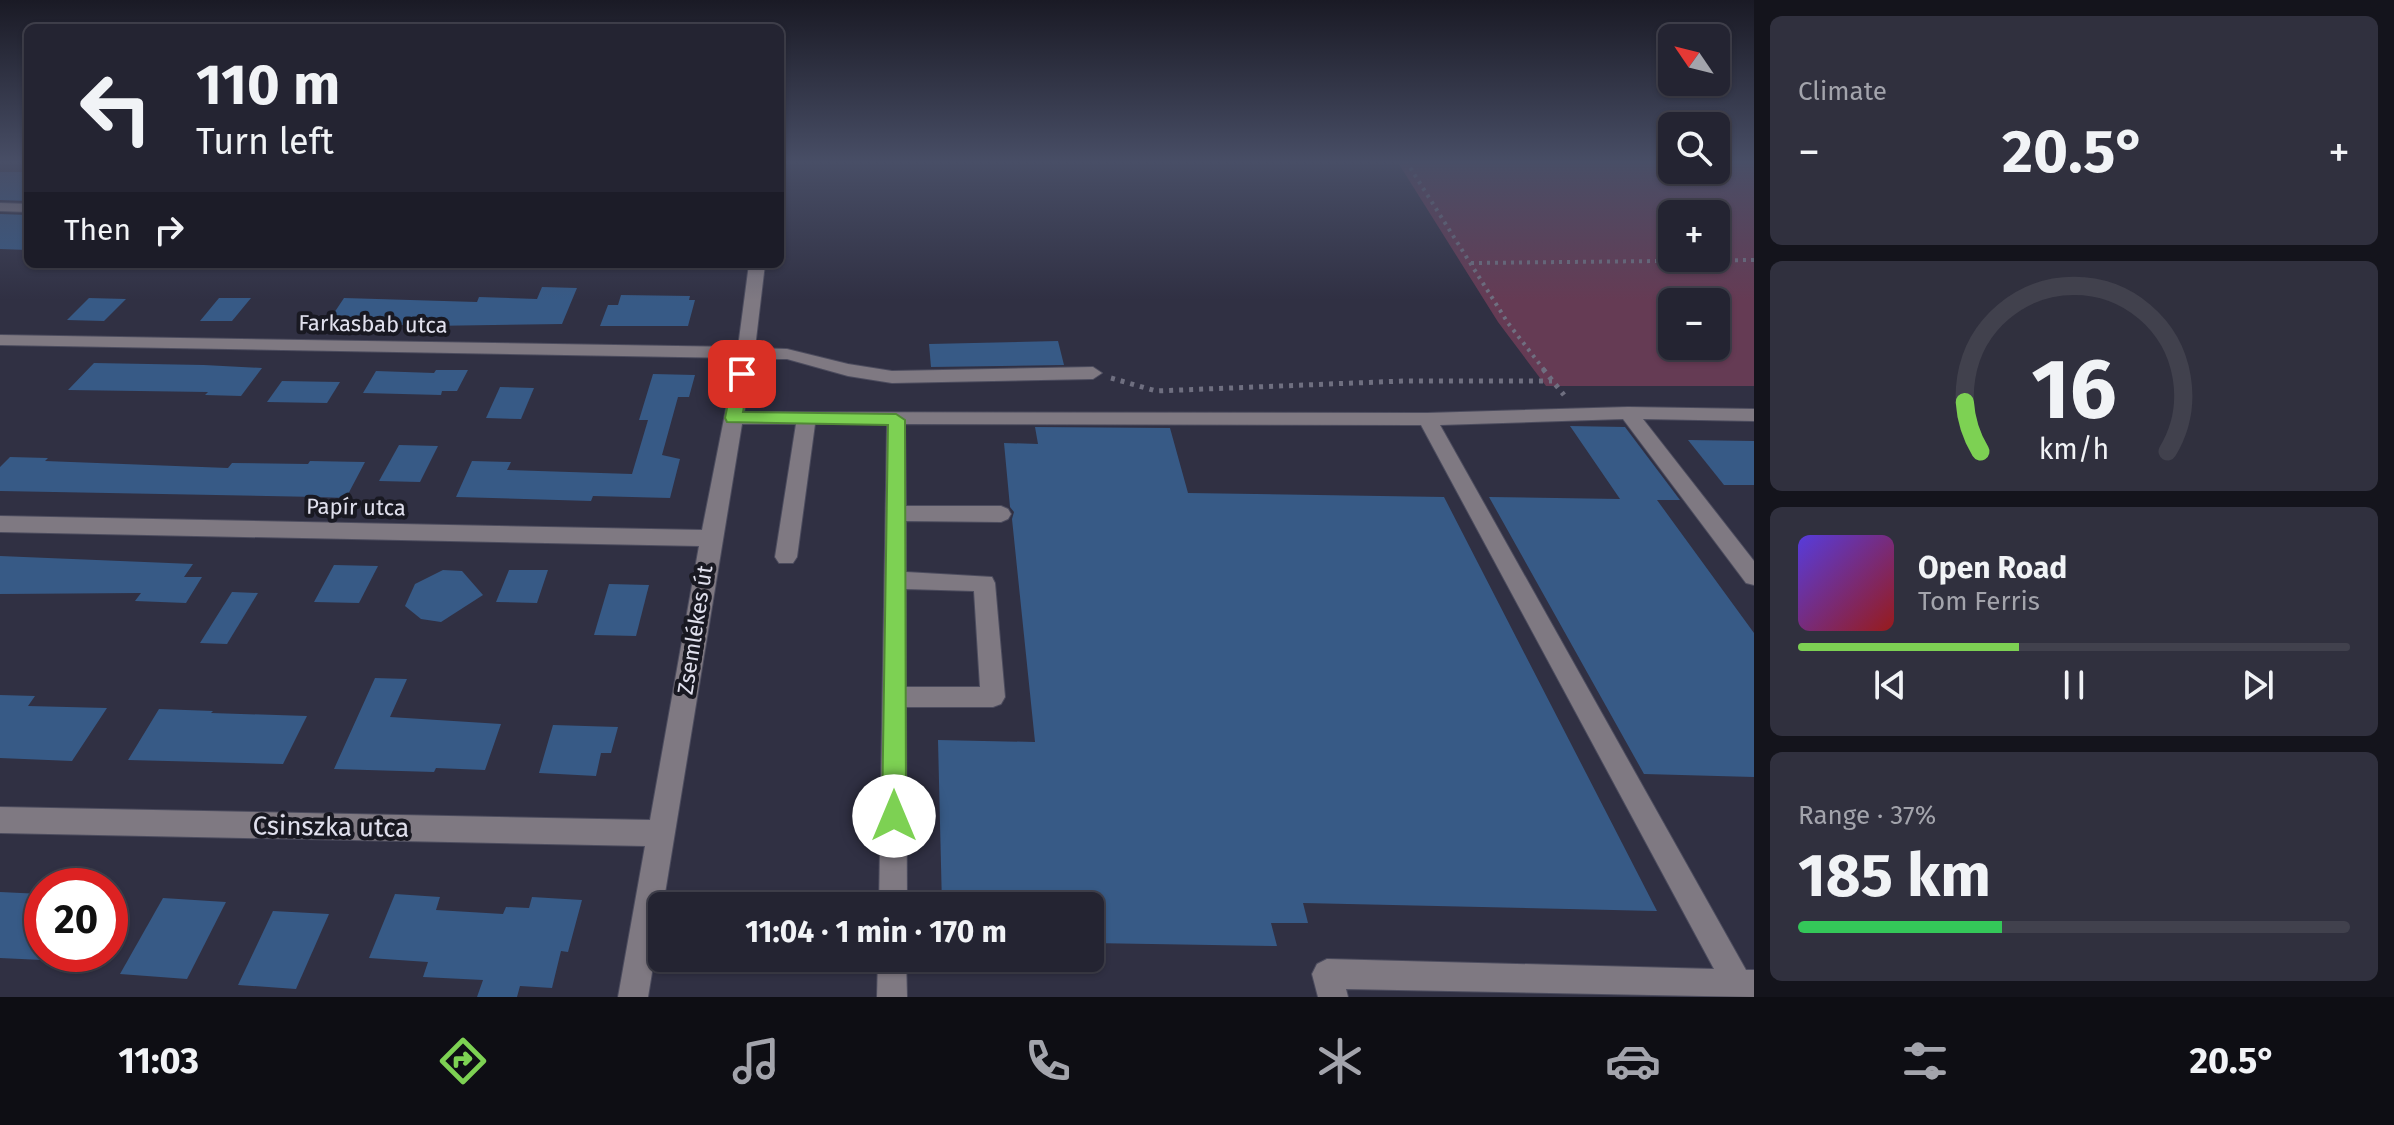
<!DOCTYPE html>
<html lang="en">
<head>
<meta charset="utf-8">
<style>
	body { margin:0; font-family:"Fira Sans",sans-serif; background:#30303e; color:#f1f3f6; height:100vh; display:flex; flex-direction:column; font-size:30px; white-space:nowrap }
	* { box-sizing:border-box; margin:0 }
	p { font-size:26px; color:#a3a4ac }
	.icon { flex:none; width:44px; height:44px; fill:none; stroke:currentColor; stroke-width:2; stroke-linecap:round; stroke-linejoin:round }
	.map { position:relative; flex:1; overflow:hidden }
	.drawer { display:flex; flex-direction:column; gap:16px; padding:16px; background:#14141c; width:640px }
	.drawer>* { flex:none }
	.hud { position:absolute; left:24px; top:24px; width:760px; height:244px; border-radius:12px; box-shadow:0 2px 6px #0004,0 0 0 2px #41414d; background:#242432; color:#f1f3f6; overflow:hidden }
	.needle { width:52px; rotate:305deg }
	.controls { position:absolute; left:1658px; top:24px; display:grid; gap:16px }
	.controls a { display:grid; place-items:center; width:72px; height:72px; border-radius:12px; background:#242432; box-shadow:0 2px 6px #0004,0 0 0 2px #41414d; font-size:40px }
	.speed { position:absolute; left:24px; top:868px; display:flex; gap:16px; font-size:40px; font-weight:700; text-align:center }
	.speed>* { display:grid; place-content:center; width:104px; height:104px; border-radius:50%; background:#242432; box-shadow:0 2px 6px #0004,0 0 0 2px #41414d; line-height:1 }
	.speed .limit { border:12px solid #d22; background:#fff; color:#111 }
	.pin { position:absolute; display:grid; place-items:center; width:68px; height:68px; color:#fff; margin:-34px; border-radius:16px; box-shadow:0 4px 12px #0006 }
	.me { position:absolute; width:88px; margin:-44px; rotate:0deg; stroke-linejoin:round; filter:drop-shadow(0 0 6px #0008) }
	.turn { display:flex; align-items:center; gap:28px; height:168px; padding:0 40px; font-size:36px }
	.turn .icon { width:104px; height:104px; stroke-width:2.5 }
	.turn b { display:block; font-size:56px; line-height:68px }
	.then { display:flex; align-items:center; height:76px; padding:0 40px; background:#0003; gap:16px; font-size:30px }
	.big { font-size:60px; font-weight:700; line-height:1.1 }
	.drawer .widget { flex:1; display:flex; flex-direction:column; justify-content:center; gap:12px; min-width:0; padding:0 28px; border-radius:12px; background:#30303e }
	.drawer .dial { align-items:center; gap:0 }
	.dial svg { height:208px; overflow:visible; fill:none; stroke:#41414d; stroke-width:7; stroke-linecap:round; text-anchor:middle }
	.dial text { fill:#f1f3f6; stroke:none }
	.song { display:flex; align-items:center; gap:24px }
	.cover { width:96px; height:96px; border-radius:12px; background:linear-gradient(135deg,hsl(250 70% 55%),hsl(0 70% 35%)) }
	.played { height:8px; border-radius:4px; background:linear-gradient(90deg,#7dd153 40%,#41414d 40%) }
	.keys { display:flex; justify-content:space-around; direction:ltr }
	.heat { display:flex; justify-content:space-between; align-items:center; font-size:44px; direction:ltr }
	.charge { height:12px; border-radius:6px; background:linear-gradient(90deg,#34c759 37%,#41414d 0) }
	.trip { position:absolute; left:648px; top:892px; width:456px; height:80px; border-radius:12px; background:#242432; box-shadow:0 2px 6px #0004,0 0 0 2px #41414d; font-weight:700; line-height:80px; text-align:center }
	.tab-bar { display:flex; height:128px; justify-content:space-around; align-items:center; background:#0e0e14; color:#a3a4ac }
	.tab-bar .icon { width:56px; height:56px }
	.tab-bar .on { color:#7dd153 }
	.tab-bar b { font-size:36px; color:#f1f3f6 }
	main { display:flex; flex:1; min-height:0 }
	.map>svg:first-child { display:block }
</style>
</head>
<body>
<main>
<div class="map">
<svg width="1754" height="997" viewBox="0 0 1754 997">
	<rect width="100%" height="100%" fill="#303043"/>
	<path fill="#653b54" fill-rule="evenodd" d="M1397 161H1672V170H1716V161H1754V386H1546L1498 322ZM1672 214H1716V258H1672ZM1672 302H1716V346H1672Z"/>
	<g fill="#375a86">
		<polygon points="0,172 28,172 28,201 0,200"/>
		<polygon points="0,214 28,215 28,250 0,249"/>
		<polygon points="542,287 577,288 562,324 428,326 328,322 344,298 477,302 479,297 537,299"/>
		<polygon points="621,295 690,296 689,300 695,300 688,326 600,326 608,305 618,305"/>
		<polygon points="89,298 126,299 104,321 67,320"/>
		<polygon points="219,298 251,298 232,321 200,321"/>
		<polygon points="1058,341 1064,365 931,367 929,344"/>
		<polygon points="94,363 204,365 262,368 241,396 205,395 208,392 68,390"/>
		<polygon points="436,370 468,370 457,391 442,391 441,395 363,393 376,371 434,373"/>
		<polygon points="653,374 695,375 689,397 678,397 662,455 680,459 670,498 593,496 591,501 456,497 472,461 511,462 507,470 632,474 648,420 639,420"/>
		<polygon points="282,381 340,382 327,403 267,402"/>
		<polygon points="500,387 534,388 521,419 486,418"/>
		<polygon points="1570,426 1625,427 1680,500 1657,500 1754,633 1754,777 1644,774 1489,497 1620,499"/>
		<polygon points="1035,427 1170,428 1188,493 1444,497 1657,911 1303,903 1308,923 1271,923 1277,946 1090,943 1090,906 942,906 938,740 1035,742 1012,519 1014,512 1010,507 1004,443 1038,444"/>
		<polygon points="1688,440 1754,441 1754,485 1724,485"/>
		<polygon points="399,445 438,446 420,482 379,481"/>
		<polygon points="10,457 48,458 45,461 228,468 232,463 308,464 310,461 365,462 346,498 318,497 0,491 0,467"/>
		<polygon points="0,556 193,564 184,577 202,577 186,603 135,601 141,593 0,594"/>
		<polygon points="334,565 378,566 359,603 314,602"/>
		<polygon points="443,570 462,571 483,595 441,622 421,619 405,606 415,584"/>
		<polygon points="509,570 548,570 537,603 496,602"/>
		<polygon points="609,584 649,585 636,636 594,635"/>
		<polygon points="232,592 258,593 227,644 200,643"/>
		<polygon points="375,678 407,679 390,717 501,724 485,770 436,768 434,772 334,769"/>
		<polygon points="0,695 35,696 28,706 107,708 72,761 0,758"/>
		<polygon points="159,709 213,711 211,713 307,716 283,764 128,760"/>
		<polygon points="553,725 618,727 611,753 601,753 596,776 539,773"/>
		<polygon points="0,892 42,894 42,960 0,958"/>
		<polygon points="395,894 440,897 436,910 503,914 506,907 529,908 532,897 582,900 568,952 561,951 552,988 520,986 517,997 477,997 483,980 423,977 428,962 369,958"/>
		<polygon points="163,898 226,902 187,979 120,974"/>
		<polygon points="273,911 329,914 296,989 238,985"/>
	</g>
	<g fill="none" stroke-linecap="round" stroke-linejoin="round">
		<g stroke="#4c4c5e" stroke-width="2">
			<g id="minor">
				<polygon points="0,203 28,204 28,212 0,211"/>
				<path d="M749 264H765L755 348 787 349 848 364 892 371 1093 367 1102 373 1093 379 892 383 848 376 787 359H754L744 412 1427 413 1628 407 1754 409V421L1643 419 1754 561V585L1746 583 1623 419 1440 425 1746 970H1754V997L1346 989 1348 997H1318L1312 974 1317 964 1327 959 1714 969 1421 425 905 424 906 506H1001L1008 509 1011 514 1008 519 1001 522 906 521V572L992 577 995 583 1005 697 1001 704 993 707H906L907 906H879L887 424H815L797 557 793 563H779L775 557 796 424H742L648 997H618L645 846 0 833V807L650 820 699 546 0 532V516L702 530 736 358 0 345V335L738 347ZM906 589 974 591 980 687H906Z"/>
				<polygon points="878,958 906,958 907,997 877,997"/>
			</g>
		</g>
		<g stroke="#6f6f80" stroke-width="4" stroke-dasharray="3 5" stroke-linecap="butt">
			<polyline points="1406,161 1508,323 1545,371"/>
			<polyline points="1471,263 1754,260"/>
		</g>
		<g stroke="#6f6f80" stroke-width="5" stroke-dasharray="4 6" stroke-linecap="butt">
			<polyline points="1543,369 1564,395"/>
			<polyline points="1111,378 1156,391 1404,381 1552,381"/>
		</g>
		<use href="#minor" fill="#7f7982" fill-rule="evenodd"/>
	</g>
	<linearGradient id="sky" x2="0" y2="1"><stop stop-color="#1a1a25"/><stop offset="0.54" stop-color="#484e66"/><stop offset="1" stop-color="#484e66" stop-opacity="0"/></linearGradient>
	<rect width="1754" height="300" fill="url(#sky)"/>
	<polygon fill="#7dd153" stroke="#518836" stroke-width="2" points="742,369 750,374 743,412 896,414 905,420 906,816 902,824 894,828 885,824 882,816 888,425 727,422 725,418 734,374"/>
	<g text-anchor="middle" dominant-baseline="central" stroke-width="8" stroke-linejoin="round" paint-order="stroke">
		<g font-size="22" fill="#e0e0ed" stroke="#191922">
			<text transform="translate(373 324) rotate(1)">Farkasbab utca</text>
			<text transform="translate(356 507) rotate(1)">Papír utca</text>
			<text transform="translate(695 630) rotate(-81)">Zsemlékes út</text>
		</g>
		<g font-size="26" fill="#e0e0ed" stroke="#191922">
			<text transform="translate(331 827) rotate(1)">Csinszka utca</text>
		</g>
	</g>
</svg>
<div class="controls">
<a><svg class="needle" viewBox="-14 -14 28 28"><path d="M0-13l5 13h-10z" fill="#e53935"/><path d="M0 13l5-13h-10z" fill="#a3a4ac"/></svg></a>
<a><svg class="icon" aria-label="search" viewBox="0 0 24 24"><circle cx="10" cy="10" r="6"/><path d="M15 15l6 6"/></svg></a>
<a>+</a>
<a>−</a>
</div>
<div class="speed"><div class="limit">20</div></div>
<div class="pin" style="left:742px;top:374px;background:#d93025"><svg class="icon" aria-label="arrive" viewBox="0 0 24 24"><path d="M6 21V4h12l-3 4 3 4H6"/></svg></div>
<svg class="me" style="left:894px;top:816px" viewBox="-20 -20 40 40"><circle r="19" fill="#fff"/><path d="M0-13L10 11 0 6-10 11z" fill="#7dd153"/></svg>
<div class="trip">11:04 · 1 min · 170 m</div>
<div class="hud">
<div class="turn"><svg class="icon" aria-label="left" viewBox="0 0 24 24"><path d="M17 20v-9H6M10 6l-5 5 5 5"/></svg><div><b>110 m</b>Turn left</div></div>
<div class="then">Then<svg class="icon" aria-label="right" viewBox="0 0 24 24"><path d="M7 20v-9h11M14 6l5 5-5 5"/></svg></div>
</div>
</div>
<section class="drawer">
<div class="widget"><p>Climate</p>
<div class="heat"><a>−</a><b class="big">20.5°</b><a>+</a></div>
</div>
<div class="widget dial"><svg viewBox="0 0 100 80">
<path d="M14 69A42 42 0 1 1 86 69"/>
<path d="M14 69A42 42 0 0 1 8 50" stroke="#7dd153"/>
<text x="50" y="56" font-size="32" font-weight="700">16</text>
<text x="50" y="72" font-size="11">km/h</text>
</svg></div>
<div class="widget">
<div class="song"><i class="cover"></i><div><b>Open Road</b><p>Tom Ferris</p></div></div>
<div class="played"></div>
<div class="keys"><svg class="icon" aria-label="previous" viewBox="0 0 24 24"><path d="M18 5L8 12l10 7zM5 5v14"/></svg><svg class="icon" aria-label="pause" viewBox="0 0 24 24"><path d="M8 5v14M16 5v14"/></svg><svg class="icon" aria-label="next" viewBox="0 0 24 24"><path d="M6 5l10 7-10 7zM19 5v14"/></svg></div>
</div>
<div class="widget"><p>Range · 37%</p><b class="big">185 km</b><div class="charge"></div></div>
</section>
</main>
<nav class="tab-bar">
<b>11:03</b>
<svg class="icon on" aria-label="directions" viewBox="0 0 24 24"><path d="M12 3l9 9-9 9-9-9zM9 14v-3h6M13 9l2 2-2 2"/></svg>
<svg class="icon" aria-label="music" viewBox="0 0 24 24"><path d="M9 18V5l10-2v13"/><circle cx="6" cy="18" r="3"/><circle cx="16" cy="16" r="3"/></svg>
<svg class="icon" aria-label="phone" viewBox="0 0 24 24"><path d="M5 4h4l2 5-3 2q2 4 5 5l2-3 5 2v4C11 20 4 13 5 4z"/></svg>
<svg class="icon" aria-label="climate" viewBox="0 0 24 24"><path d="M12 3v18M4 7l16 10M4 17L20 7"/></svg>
<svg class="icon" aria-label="car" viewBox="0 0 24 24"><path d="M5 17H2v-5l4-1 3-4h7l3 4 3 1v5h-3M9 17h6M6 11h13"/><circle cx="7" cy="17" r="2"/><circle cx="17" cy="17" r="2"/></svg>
<svg class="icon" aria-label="filters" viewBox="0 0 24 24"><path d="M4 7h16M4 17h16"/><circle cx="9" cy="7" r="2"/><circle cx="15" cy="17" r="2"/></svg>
<b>20.5°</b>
</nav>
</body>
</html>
